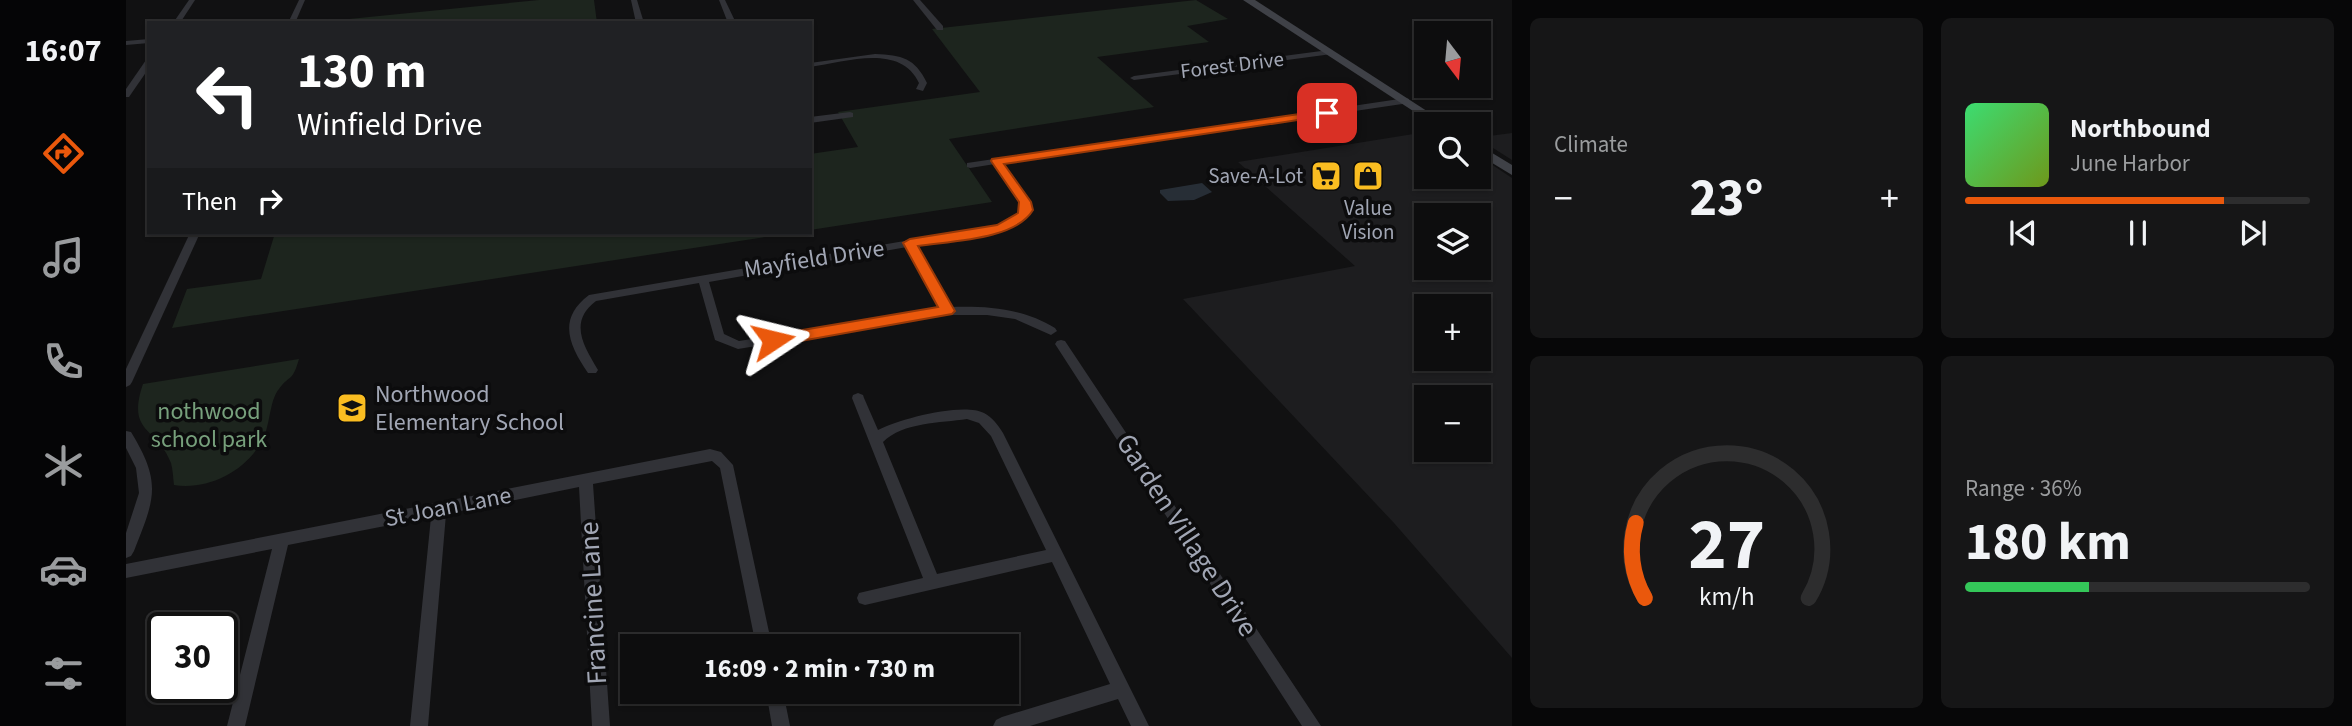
<!DOCTYPE html>
<html lang="en">
<head>
<meta charset="utf-8">
<style>
	body { margin:0; font-family:"Source Sans 3",sans-serif; background:#161617; color:#f1f3f6; height:100vh; display:flex; flex-direction:column; font-size:26px; white-space:nowrap }
	* { box-sizing:border-box; margin:0 }
	p { font-size:23px; color:#9a9c9e }
	.icon { flex:none; width:38px; height:38px; fill:none; stroke:currentColor; stroke-width:2; stroke-linecap:round; stroke-linejoin:round }
	.map { position:relative; flex:1; overflow:hidden }
	.panel { display:flex; flex-direction:column; gap:18px; padding:18px; background:#070708; width:840px }
	.panel>* { flex:none }
	.top-card { position:absolute; left:21px; top:21px; width:665px; height:214px; border-radius:0px; box-shadow:0 2px 5px #0004,0 0 0 2px #2d2d2e; background:#202124; color:#fff; overflow:hidden }
	.needle { width:46px; rotate:164deg }
	.fabs { position:absolute; left:1288px; top:21px; display:grid; gap:14px }
	.fabs a { display:grid; place-items:center; width:77px; height:77px; border-radius:0px; background:#0d0d0e; box-shadow:0 2px 5px #0004,0 0 0 2px #2d2d2e; font-size:35px }
	.speed { position:absolute; left:21px; top:612px; display:flex; gap:14px; font-size:35px; font-weight:700; text-align:center }
	.speed>* { display:grid; place-content:center; width:91px; height:91px; border-radius:50%; background:#0d0d0e; box-shadow:0 2px 5px #0004,0 0 0 2px #2d2d2e; line-height:1 }
	.speed .limit { border:4px solid #111; border-radius:10px; background:#fff; color:#111 }
	.pin { position:absolute; display:grid; place-items:center; width:60px; height:60px; color:#fff; margin:-30px; border-radius:14px; box-shadow:0 4px 10px #0006 }
	.me { position:absolute; width:77px; margin:-38px; rotate:80deg; stroke-linejoin:round; filter:drop-shadow(0 0 5px #0008) }
	.turn { display:flex; align-items:center; gap:24px; height:147px; padding:0 35px; font-size:32px }
	.turn .icon { width:91px; height:91px; stroke-width:2.5 }
	.turn b { display:block; font-size:49px; line-height:60px }
	.then { display:flex; align-items:center; height:66px; padding:0 35px; background:#0003; gap:14px; font-size:26px }
	.big { font-size:52px; font-weight:700; line-height:1.1 }
	.panel .widget { flex:1; display:flex; flex-direction:column; justify-content:center; gap:10px; min-width:0; padding:0 24px; border-radius:10px; background:#161617 }
	.panel .dial { align-items:center; gap:0 }
	.dial svg { height:182px; overflow:visible; fill:none; stroke:#2d2d2e; stroke-width:7; stroke-linecap:round; text-anchor:middle }
	.dial text { fill:#f1f3f6; stroke:none }
	.song { display:flex; align-items:center; gap:21px }
	.cover { width:84px; height:84px; border-radius:10px; background:linear-gradient(135deg,hsl(140 70% 55%),hsl(80 70% 35%)) }
	.played { height:7px; border-radius:4px; background:linear-gradient(90deg,#ea580c 75%,#2d2d2e 75%) }
	.keys { display:flex; justify-content:space-around; direction:ltr }
	.heat { display:flex; justify-content:space-between; align-items:center; font-size:38px; direction:ltr }
	.charge { height:10px; border-radius:5px; background:linear-gradient(90deg,#34c759 36%,#2d2d2e 0) }
	.panel .tiles { flex:1; display:grid; gap:18px; grid-template-columns:repeat(2,1fr) }
	.trip { position:absolute; left:494px; top:634px; width:399px; height:70px; border-radius:0px; background:#0d0d0e; box-shadow:0 2px 5px #0004,0 0 0 2px #2d2d2e; font-weight:700; line-height:70px; text-align:center }
	main { display:flex; flex:1; min-height:0 }
	.dock { display:flex; flex-direction:column; width:126px; justify-content:space-around; align-items:center; background:#050506; color:#9a9c9e }
	.dock .icon { width:49px; height:49px }
	.dock .current { color:#ea580c }
	.dock b { font-size:32px; color:#f1f3f6 }
	.map>svg:first-child { display:block }
</style>
</head>
<body>
<main>
<nav class="dock">
<b>16:07</b>
<svg class="icon current" aria-label="directions" viewBox="0 0 24 24"><path d="M12 3l9 9-9 9-9-9zM9 14v-3h6M13 9l2 2-2 2"/></svg>
<svg class="icon" aria-label="music" viewBox="0 0 24 24"><path d="M9 18V5l10-2v13"/><circle cx="6" cy="18" r="3"/><circle cx="16" cy="16" r="3"/></svg>
<svg class="icon" aria-label="phone" viewBox="0 0 24 24"><path d="M5 4h4l2 5-3 2q2 4 5 5l2-3 5 2v4C11 20 4 13 5 4z"/></svg>
<svg class="icon" aria-label="climate" viewBox="0 0 24 24"><path d="M12 3v18M4 7l16 10M4 17L20 7"/></svg>
<svg class="icon" aria-label="car" viewBox="0 0 24 24"><path d="M5 17H2v-5l4-1 3-4h7l3 4 3 1v5h-3M9 17h6M6 11h13"/><circle cx="7" cy="17" r="2"/><circle cx="17" cy="17" r="2"/></svg>
<svg class="icon" aria-label="filters" viewBox="0 0 24 24"><path d="M4 7h16M4 17h16"/><circle cx="9" cy="7" r="2"/><circle cx="15" cy="17" r="2"/></svg>
</nav>
<div class="map">
<svg width="1386" height="726" viewBox="0 0 1386 726">
	<rect width="100%" height="100%" fill="#111112"/>
	<g fill="#1d1d1f" fill-rule="evenodd">
		<path d="M1300 132V177H1353V156L1386 178V658L1268 523 1057 299 1229 266 1112 162ZM1300 215H1353V268H1300ZM1300 306H1353V359H1300ZM1300 397H1353V450H1300Z"/>
		<polygon points="1386,133 1386,160 1356,141 1367,139 1363,136"/>
	</g>
	<g fill="#1d251e">
		<polygon points="413,0 468,0 471,23 222,23 223,19"/>
		<polygon points="1070,0 1102,19 1061,26 1083,42 971,57 1028,107 823,139 866,202 684,230 684,154 732,147 712,112 854,92 806,29"/>
		<polygon points="149,233 665,233 46,328 61,289 135,279"/>
		<path d="M173 359C166 383 165 373 153 389 145 398 144 419 140 431 128 467 85 491 48 485 47 478 47 470 45 463 31 426 0 434 17 384Z"/>
	</g>
	<polygon fill="#272e36" points="1076,183 1086,192 1068,200 1042,201 1034,193 1034,190"/>
	<g fill="none" stroke-linecap="round" stroke-linejoin="round">
		<g fill="#313237" fill-rule="evenodd">
			<polygon points="63,0 69,0 54,23 47,23"/>
			<polygon points="173,0 179,0 169,23 162,23"/>
			<polygon points="505,0 511,0 518,23 510,23"/>
			<polygon points="593,0 599,0 610,23 602,23"/>
			<polygon points="787,0 794,0 817,26 817,30 811,30"/>
			<polygon points="23,39 23,43 0,45 0,41"/>
			<polygon points="1203,50 1206,50 1206,54 1008,80 1004,78 1008,76"/>
			<path d="M749 54C776 55 789 58 801 83L797 91 790 89 793 83C774 43 720 62 684 67V63Z"/>
			<polygon points="20,60 23,60 23,68 3,97 0,97 0,89"/>
			<path d="M1280 98 1283 99V103L877 163 900 195 906 210 905 212 891 225 878 230 791 246 825 307C861 306 897 308 929 328L931 331 925 335 889 319 861 315H821L612 349 589 340 573 283 470 301C442 322 458 346 472 370L470 373H462C443 345 431 319 463 295L872 225 883 221 896 209 890 195 869 164 844 168 841 167V163ZM781 247 814 308 613 341 598 334 583 282Z"/>
			<polygon points="724,112 727,113 727,117 684,123 684,117"/>
			<polygon points="64,233 74,233 6,382 4,385 0,387 0,369"/>
			<polygon points="935,340 939,341 1195,726 1176,726 931,347 929,344 931,341"/>
			<path d="M732 393 737 395 738 398 752 430C773 419 837 402 858 413 866 417 872 425 877 433L1023 726H1005L992 699 904 726H867L870 720 876 717 984 684 926 562 739 605 733 603 731 598 733 593 797 578 726 398 727 395ZM841 419 853 423 865 436 920 550 811 574 757 442C777 422 815 423 841 419Z"/>
			<path d="M0 431 5 432C36 483 29 498 8 551L5 556 0 558V533L13 493 10 468 0 448Z"/>
			<polygon points="584,449 595,452 607,465 646,646 630,646 594,468 586,461 467,484 484,726 466,726 453,487 320,514 302,726 284,726 305,517 162,545 119,726 101,726 146,549 0,578 0,564"/>
			<polygon points="640,691 657,691 664,726 646,726"/>
		</g>
		<g fill="#3f4147" fill-rule="evenodd">
			<polygon points="1117,0 1129,0 1321,124 1307,124"/>
			<polygon points="1353,145 1386,165 1386,175 1353,155"/>
		</g>
	</g>
	<path fill="#ea580c" stroke="#983908" stroke-width="2" d="M1201 110 1205 111V115L878 164 905 202 907 210C889 240 825 241 792 246L829 311 826 314 647 346 640 340 647 335 812 307 777 243 784 239 871 225 892 213 893 202 865 161 866 159Z"/>
	<defs>
		<g id="supermarket-square" transform="scale(1.575)"><rect x="-9" y="-9" width="18" height="18" rx="4" fill="#fabd21" stroke="#0c0c0d"/><path d="M-6-5.5h2.5l.6 2H6L4.5 2H-2.5L-4.4-4H-6ZM-1.5 3.2a1.3 1.3 0 1 0 .1 0ZM3 3.2a1.3 1.3 0 1 0 .1 0Z" fill="#111"/></g>
		<g id="shop-square" transform="scale(1.575)"><rect x="-9" y="-9" width="18" height="18" rx="4" fill="#fabd21" stroke="#0c0c0d"/><path d="M-5-2.5h2.3a2.7 3.5 0 0 1 5.4 0H5L5.5 6h-11ZM-1.5-2.5h3a1.5 2.3 0 0 0-3 0Z" fill="#111"/></g>
		<g id="school-square" transform="scale(1.575)"><rect x="-9" y="-9" width="18" height="18" rx="4" fill="#fabd21" stroke="#0c0c0d"/><path d="M0-5L7-2L0 1L-7-2ZM-4 1L0 2.5L4 1V4Q0 6-4 4Z" fill="#111"/></g>
	</defs>
	<g fill-rule="evenodd">
		<use href="#supermarket-square" x="1200" y="176"/>
		<use href="#shop-square" x="1242" y="176"/>
		<use href="#school-square" x="226" y="408"/>
	</g>
	<g text-anchor="middle" dominant-baseline="central" stroke-width="7" stroke-linejoin="round" paint-order="stroke">
		<g font-size="21" fill="#a1a6b4" stroke="#0c0c0d">
			<text transform="translate(1106 65) rotate(-7)">Forest Drive</text>
		</g>
		<g font-size="21" fill="#a1a6b4" stroke="#0c0c0d" text-anchor="end">
			<text x="1177" y="176">Save-A-Lot</text>
			<text x="1242" y="208" text-anchor="middle">Value<tspan x="1242" dy="24">Vision</tspan></text>
		</g>
		<g font-size="24" fill="#a1a6b4" stroke="#0c0c0d">
			<text transform="translate(688 259) rotate(-9)">Mayfield Drive</text>
			<text transform="translate(322 507) rotate(-11)">St Joan Lane</text>
		</g>
		<g font-size="24" fill="#a1a6b4" stroke="#0c0c0d" text-anchor="start">
			<text x="249" y="394">Northwood<tspan x="249" dy="28">Elementary School</tspan></text>
		</g>
		<g font-size="24" fill="#77a07c" stroke="#0c0c0d">
			<text x="83" y="411">nothwood<tspan x="83" dy="28">school park</tspan></text>
		</g>
		<g font-size="28" fill="#a1a6b4" stroke="#0c0c0d">
			<text transform="translate(1061 535) rotate(57)">Garden Village Drive</text>
			<text transform="translate(467 603) rotate(-93)">Francine Lane</text>
		</g>
	</g>
</svg>
<div class="fabs">
<a><svg class="needle" viewBox="-14 -14 28 28"><path d="M0-13l5 13h-10z" fill="#e53935"/><path d="M0 13l5-13h-10z" fill="#9a9c9e"/></svg></a>
<a><svg class="icon" aria-label="search" viewBox="0 0 24 24"><circle cx="10" cy="10" r="6"/><path d="M15 15l6 6"/></svg></a>
<a><svg class="icon" aria-label="layers" viewBox="0 0 24 24"><path d="M12 4l9 5-9 5-9-5zM3 14l9 5 9-5"/></svg></a>
<a>+</a>
<a>−</a>
</div>
<div class="speed"><div class="limit">30</div></div>
<div class="pin" style="left:1201px;top:113px;background:#d93025"><svg class="icon" aria-label="arrive" viewBox="0 0 24 24"><path d="M6 21V4h12l-3 4 3 4H6"/></svg></div>
<svg class="me" style="left:647px;top:340px" viewBox="-20 -20 40 40"><path d="M0-17L14 15 0 8-14 15z" fill="#ea580c" stroke="#fff" stroke-width="4"/></svg>
<div class="trip">16:09 · 2 min · 730 m</div>
<div class="top-card">
<div class="turn"><svg class="icon" aria-label="left" viewBox="0 0 24 24"><path d="M17 20v-9H6M10 6l-5 5 5 5"/></svg><div><b>130 m</b>Winfield Drive</div></div>
<div class="then">Then<svg class="icon" aria-label="right" viewBox="0 0 24 24"><path d="M7 20v-9h11M14 6l5 5-5 5"/></svg></div>
</div>
</div>
<section class="panel">
<div class="tiles">
<div class="widget"><p>Climate</p>
<div class="heat"><a>−</a><b class="big">23°</b><a>+</a></div>
</div>
<div class="widget">
<div class="song"><i class="cover"></i><div><b>Northbound</b><p>June Harbor</p></div></div>
<div class="played"></div>
<div class="keys"><svg class="icon" aria-label="previous" viewBox="0 0 24 24"><path d="M18 5L8 12l10 7zM5 5v14"/></svg><svg class="icon" aria-label="pause" viewBox="0 0 24 24"><path d="M8 5v14M16 5v14"/></svg><svg class="icon" aria-label="next" viewBox="0 0 24 24"><path d="M6 5l10 7-10 7zM19 5v14"/></svg></div>
</div>
<div class="widget dial"><svg viewBox="0 0 100 80">
<path d="M14 69A42 42 0 1 1 86 69"/>
<path d="M14 69A42 42 0 0 1 10 36" stroke="#ea580c"/>
<text x="50" y="56" font-size="32" font-weight="700">27</text>
<text x="50" y="72" font-size="11">km/h</text>
</svg></div>
<div class="widget"><p>Range · 36%</p><b class="big">180 km</b><div class="charge"></div></div>
</div>
</section>
</main>
</body>
</html>
